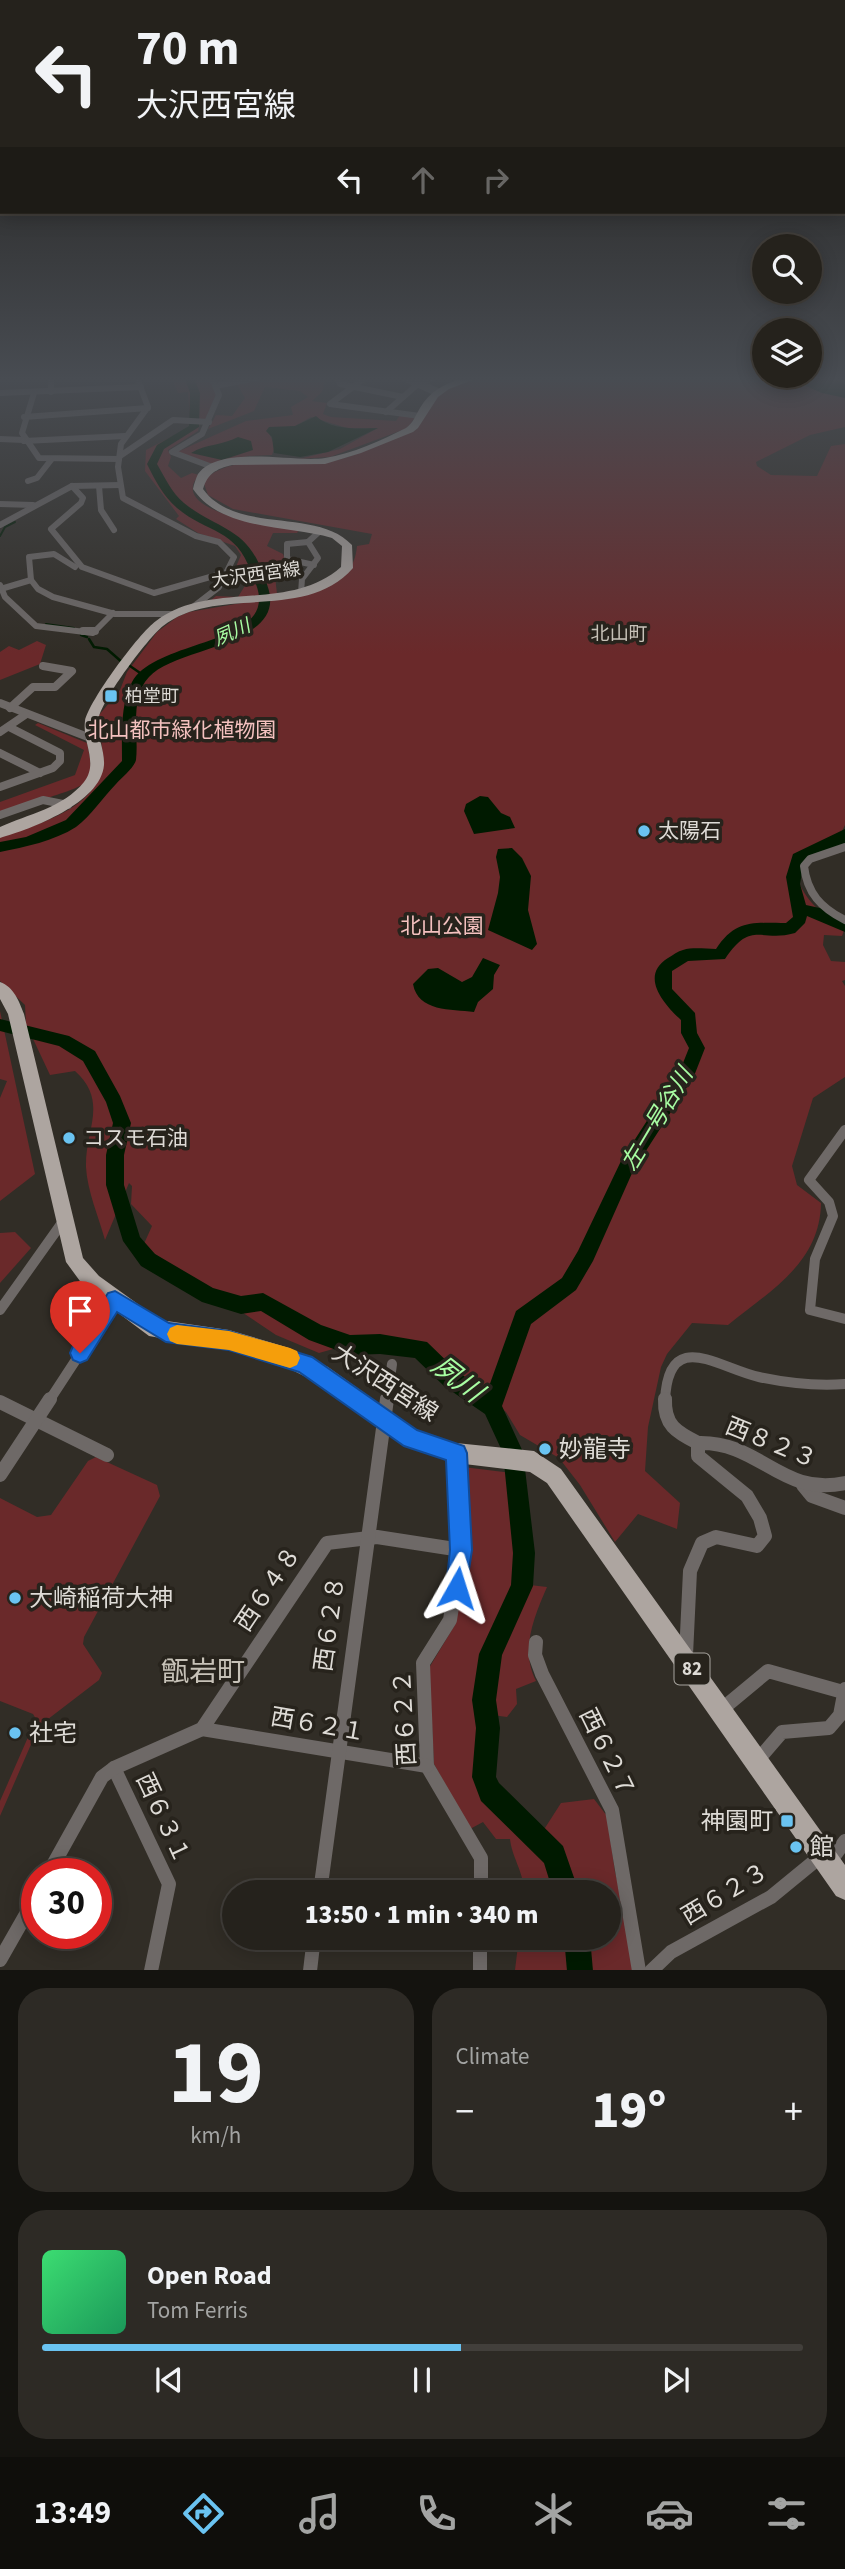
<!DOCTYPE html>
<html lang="en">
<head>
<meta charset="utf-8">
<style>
	body { margin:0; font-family:"Source Sans 3","Noto Sans JP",sans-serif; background:#2d2a25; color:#f1f3f6; height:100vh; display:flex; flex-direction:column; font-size:26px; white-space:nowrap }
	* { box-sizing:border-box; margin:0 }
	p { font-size:23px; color:#a3a4a3 }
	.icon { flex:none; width:38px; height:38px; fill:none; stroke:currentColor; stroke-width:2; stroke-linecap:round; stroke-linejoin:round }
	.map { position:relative; height:1970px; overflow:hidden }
	.sheet { display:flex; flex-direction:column; gap:18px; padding:18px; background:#14130f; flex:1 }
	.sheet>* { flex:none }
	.banner { position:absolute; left:0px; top:0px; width:845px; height:214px; box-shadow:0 4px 18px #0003,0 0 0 2px #423f3b; background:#25221c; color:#f1f3f6; overflow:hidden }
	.fabs { position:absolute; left:752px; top:234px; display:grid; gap:14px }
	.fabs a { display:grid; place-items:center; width:70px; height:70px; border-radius:50%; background:#25221c; box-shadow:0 4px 18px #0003,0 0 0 2px #423f3b; font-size:35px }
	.speed { position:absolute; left:21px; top:1858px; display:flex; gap:14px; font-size:35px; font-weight:700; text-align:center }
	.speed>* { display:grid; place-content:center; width:91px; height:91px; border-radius:50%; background:#25221c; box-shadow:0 4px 18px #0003,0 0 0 2px #423f3b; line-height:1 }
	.speed .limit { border:10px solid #d22; background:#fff; color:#111 }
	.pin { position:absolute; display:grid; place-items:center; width:60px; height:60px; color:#fff; margin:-72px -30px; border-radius:50% 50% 50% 0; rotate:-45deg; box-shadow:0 0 7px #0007 }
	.pin .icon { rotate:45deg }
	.me { position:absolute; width:77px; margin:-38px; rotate:6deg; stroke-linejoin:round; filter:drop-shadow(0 0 5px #0008) }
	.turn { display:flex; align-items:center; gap:24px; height:147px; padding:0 21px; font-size:32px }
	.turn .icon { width:91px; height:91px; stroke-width:2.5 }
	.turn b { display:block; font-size:49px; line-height:60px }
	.lanes { display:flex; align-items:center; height:66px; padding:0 21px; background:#0003; justify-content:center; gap:35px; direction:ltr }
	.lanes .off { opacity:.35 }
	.big { font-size:52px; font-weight:800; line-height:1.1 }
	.sheet .card { flex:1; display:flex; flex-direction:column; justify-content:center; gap:10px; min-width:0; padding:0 24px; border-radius:28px; background:#2d2a25 }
	.sheet .dial { align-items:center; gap:0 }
	.dial b { font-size:91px; line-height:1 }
	.song { display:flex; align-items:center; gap:21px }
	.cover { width:84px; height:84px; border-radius:10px; background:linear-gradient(135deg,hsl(140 70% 55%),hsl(150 70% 35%)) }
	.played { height:7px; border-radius:4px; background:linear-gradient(90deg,#6ac3f1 55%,#423f3b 55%) }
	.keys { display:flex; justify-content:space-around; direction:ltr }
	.heat { display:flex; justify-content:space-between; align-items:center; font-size:38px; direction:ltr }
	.sheet .tiles { flex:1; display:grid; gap:18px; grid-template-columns:1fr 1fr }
	.card:last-child { grid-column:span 2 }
	.trip { position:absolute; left:222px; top:1880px; width:399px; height:70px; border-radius:35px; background:#25221c; box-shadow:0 4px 18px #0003,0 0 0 2px #423f3b; font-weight:800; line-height:70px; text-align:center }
	.dock { display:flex; height:112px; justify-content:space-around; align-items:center; background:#0f0e0b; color:#a3a4a3 }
	.dock .icon { width:49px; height:49px }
	.dock .selected { color:#6ac3f1 }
	.dock b { font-size:32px; color:#f1f3f6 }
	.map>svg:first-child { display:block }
</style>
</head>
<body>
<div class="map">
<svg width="845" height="1971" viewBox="0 0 845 1971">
	<rect width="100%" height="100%" fill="#312d26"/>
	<g fill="#6a292a">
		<polygon points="172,378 209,378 216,395 206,419 190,419 188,392 178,393"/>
		<polygon points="266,378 326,378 322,392 312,401 327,403 323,414 331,417 396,421 400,415 415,417 408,428 330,457 299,459 340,449 378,428 347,428 311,417 295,426 267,429 275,446 272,455 249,456 212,464 177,452 246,421 293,415 291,407 308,397 300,391 265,387 254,411 208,429 216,415 232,416 245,398 237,384"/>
		<path d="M479 378H789L845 398V427L810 435 756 462 757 466 771 475 817 476 831 446 845 444V825L841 833 793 864C799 894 818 914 845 928L842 936 824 935 823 945 831 961 845 962V980L842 981 845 986V1077L813 1098 792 1166 797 1185 821 1203C820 1263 771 1290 728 1325L692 1323 667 1354 661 1367 648 1427 645 1471 680 1503 677 1529 638 1514 615 1542 580 1485 559 1458 520 1435 506 1412 459 1373 365 1340 319 1353 276 1335 143 1246 152 1226 131 1204 132 1186 129 1183 105 1240C99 1218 87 1190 86 1167 85 1129 109 1102 75 1071L50 1075 26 1024 25 1005 0 981V837C34 825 86 813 100 775 107 756 98 735 99 715L120 690 127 672 157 632 177 617 189 612 323 589C343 579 355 569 357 546L369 544 372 534 233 509 208 495 203 481C237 449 287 470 329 462 354 457 381 444 406 434L417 429 440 392Z"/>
		<path d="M192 422 200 423 198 431 168 450 171 457 168 466 181 478 192 473 199 475C165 513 278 526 299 530L297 533H273L267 546 283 554 286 563 296 566 275 576 277 594 206 604 216 596 238 597 254 571 235 569 241 555 235 546 198 533 176 519 179 516 145 471 146 450 188 428Z"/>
		<polygon points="37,641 46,645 40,664 0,680 0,652 9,646 19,650"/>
		<path d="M38 723 87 743C89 754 94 770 87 781 80 791 16 806 0 812V802L75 775 84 750 35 725Z"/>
		<polygon points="0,1011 35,1174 0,1201 0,1098 7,1081 0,1079"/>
		<polygon points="15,1232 31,1248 0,1283 0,1233"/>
		<polygon points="96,1457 157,1485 160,1496 84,1637 83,1644 102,1673 99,1680 39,1726 0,1816 0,1801 36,1719 33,1714 0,1701 0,1498 37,1517 51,1515 88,1461"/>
		<path d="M463 1467 521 1474 530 1585 547 1587C534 1617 520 1650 536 1681L516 1689 517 1704 507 1717 492 1715 477 1737 475 1776 536 1842 561 1803 594 1799 607 1816 615 1872 640 1970H515L519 1937H609V1892H524C524 1872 512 1858 510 1839H496L483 1822 470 1829 434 1764 429 1668 456 1623Z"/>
	</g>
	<g fill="#001a00">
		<polygon points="787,378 839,381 845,385 845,398 822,393"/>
		<path d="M316 416C330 430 359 429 378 428L328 452 300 457 274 453 272 437 266 431 269 427 295 426Z"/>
		<path d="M238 437 251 441 253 450 222 460 191 453C205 444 224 445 238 437Z"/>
		<polygon points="480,796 488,797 501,813 510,817 515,828 474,834 464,811 466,804"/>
		<polygon points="512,848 522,858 531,876 528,910 537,944 532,950 488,930 498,893 500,877 496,857 498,849"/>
		<path d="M483 958 500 965 494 975 493 989 478 1002 474 1012C451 1009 418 1012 413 984L428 969 438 968 462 982 472 977Z"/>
	</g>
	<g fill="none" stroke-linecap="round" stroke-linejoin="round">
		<g stroke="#001a00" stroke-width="2">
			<polyline points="0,536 5,527 15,522"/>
			<polyline points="46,624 74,628"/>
		</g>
		<g stroke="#001a00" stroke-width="2.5">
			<polyline points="81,635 87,637"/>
			<polyline points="89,639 94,647 107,649 123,663"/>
			<polyline points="130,666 143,675"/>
		</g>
		<g fill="#001a00" fill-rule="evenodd">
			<path d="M185 378H194L200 393 199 427 164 449 157 464C165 478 172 493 184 503 216 529 246 527 262 571 265 579 269 588 270 596 276 646 175 648 149 677 129 698 139 734 136 760 134 768 122 777 116 784 103 797 91 816 76 827 54 841 25 847 0 852V842L26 837 66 820 122 761C122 735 120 705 132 682 155 641 261 645 259 598 259 589 254 580 251 572 236 528 208 534 177 508 163 496 155 480 147 464L157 445 189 426 190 393Z"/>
			<path d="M845 829V843L804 861 800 884 806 905 824 909 845 919V932L807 916 805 923 795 933C760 943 752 919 725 959L688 961 672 971V989L695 1013 697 1033 705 1048 694 1076 633 1171 593 1261 576 1290 531 1324 502 1406 523 1452 535 1553 533 1586 502 1655 496 1700 500 1728 496 1777 499 1783 563 1846 579 1892H553L544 1863 481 1801 472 1777 476 1728 472 1700 479 1654 511 1585 513 1553 503 1453 485 1414 444 1386 415 1358 380 1354 350 1355 309 1340 261 1311 241 1314 202 1302 141 1266 123 1241 106 1185V1155L113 1123 106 1102 83 1061 59 1046 0 1031V1019L69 1036 95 1051 120 1096 131 1123 124 1155V1185L140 1237 155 1254 213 1288 241 1296 263 1293 321 1325 350 1335 380 1334 427 1342 458 1372 487 1392 516 1311 562 1278 578 1251 621 1161 681 1068 689 1048 681 1033V1020C664 1004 639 976 668 958 673 955 678 951 683 950 693 947 705 949 716 949 736 919 753 923 786 923L793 917 786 877 793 854Z"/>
			<polygon points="564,1937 590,1937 593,1971 567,1971"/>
		</g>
		<g stroke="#6e6967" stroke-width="6">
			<polyline points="51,378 51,392"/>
			<polyline points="137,378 148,407 121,444 118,467 123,498 196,536 219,542 234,557 219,587 193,607"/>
			<polyline points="212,378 219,395 202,434 172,452 215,468"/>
			<polyline points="337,378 340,384 403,397"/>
			<polyline points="365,378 330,404 420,416"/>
			<polyline points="215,386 257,378"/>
			<polyline points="0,393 141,387"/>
			<polyline points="34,393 22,433 39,458 119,459"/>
			<polyline points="386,412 418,384 433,378"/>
			<polyline points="24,417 148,408"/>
			<polyline points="0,439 24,440"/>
			<polyline points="24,441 125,436"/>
			<polyline points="120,456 173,420 209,422"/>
			<polyline points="28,481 37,478 51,460"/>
			<polyline points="72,486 83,498 81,503 51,529 82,567 154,593 217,575 226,576"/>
			<polyline points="99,486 101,510 114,530"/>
			<polyline points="0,504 33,505"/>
			<polyline points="0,525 72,486 120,485"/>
			<polyline points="308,542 287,544 287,559 314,565"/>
			<polyline points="75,567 54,554 29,557 31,580 38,589 53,597 115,614 175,614"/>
			<polyline points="0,585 5,597 36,626 93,633 113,613"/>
			<polyline points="4,588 31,580"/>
			<polyline points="301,593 302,579 318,558 308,542 320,531"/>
		</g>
		<g stroke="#6e6967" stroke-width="8">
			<polyline points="83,631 95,631"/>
			<polyline points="0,703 93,739"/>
			<polyline points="10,708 33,687 55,687 72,671 43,666"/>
			<polyline points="0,732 25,715"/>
			<polyline points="0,753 40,773"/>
			<polyline points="0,787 53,768 60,761 60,753 9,727"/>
			<polyline points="0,815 43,800 68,805"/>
			<path d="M845 847 810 859 804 866C807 893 821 908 845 920"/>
		</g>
		<g stroke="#6e6967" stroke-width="10">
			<polyline points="845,1130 809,1180 829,1202 833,1216 815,1259 810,1310 845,1319"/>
			<polyline points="0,1310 64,1220"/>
			<polyline points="49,1401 115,1300"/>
			<polyline points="387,1401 392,1364"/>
			<path d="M665 1401C668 1326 718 1368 759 1377 787 1383 817 1386 845 1384"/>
		</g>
		<g stroke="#6e6967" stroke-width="14">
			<path d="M665 1399C664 1425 676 1432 698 1443"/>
			<polyline points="0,1402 107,1455"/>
			<polyline points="456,1453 461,1550 450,1620 423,1663 427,1766 481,1858 481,1892"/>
			<polyline points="0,1475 50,1399"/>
			<polyline points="803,1485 812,1496 845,1508"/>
			<polyline points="536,1642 535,1655 542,1674 612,1810 639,1971"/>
			<path d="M686 1655 690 1571 702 1543 716 1537 757 1546 765 1536 760 1518 747 1496 698 1456V1443C760 1441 781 1497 845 1483"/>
			<polyline points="721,1710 768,1671 843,1692"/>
			<polyline points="202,1729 427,1766"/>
			<polyline points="757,1761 782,1732 829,1728 840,1715 845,1689"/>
			<polyline points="114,1768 169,1884 151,1971"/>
			<polyline points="829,1863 845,1841"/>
			<polyline points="48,1874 102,1777 114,1768 202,1729 327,1543 377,1537 461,1550"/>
			<polyline points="320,1892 387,1399"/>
			<polyline points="480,1937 480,1971"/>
			<polyline points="0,1960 37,1895"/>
			<polyline points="310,1971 314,1937"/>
			<polyline points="651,1971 671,1952 771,1897 821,1856"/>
		</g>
		<polyline stroke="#6e6967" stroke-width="8" points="406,378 437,392"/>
		<g fill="#ada5a0" fill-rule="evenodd">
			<path d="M463 378H478L449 389 438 397 418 428 413 432 361 453 325 464 232 465C216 469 208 473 203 489 236 535 317 507 352 545L353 568C305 623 216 584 163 626 147 639 104 697 99 717 95 733 105 749 104 765 101 803 31 829 0 838V827C28 814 63 808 84 782 99 763 82 742 85 721 89 701 139 633 156 621 210 580 289 613 341 567L342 546 332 538C287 525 222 531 193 489 194 484 196 478 198 474 221 444 293 463 325 458 352 454 382 440 406 428 414 422 415 416 420 408 430 391 444 384 463 378Z"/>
			<path d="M0 982C14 987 19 1001 24 1014L83 1258 99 1276 160 1320 229 1330 289 1348 328 1367 416 1430 456 1443 534 1451 561 1469 845 1865V1900L836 1896 547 1483 530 1472 456 1463 404 1446 314 1381 286 1367 229 1350 149 1336 85 1288 66 1262 8 1014 0 999Z"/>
		</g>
	</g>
	<linearGradient id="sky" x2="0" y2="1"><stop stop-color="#1b1915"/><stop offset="0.58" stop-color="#484c52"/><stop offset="1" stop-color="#484c52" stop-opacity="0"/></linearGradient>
	<rect width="845" height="654" fill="url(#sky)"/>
	<polygon fill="#1a73e8" stroke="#114b97" stroke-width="2" points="115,1291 169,1323 229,1331 312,1357 417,1430 464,1446 467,1453 472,1550 465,1596 457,1599 449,1596 446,1588 450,1550 446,1460 404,1446 299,1372 229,1350 166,1342 117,1312 87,1360 80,1363 73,1360 70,1353 73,1346 108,1293"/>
	<polygon fill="#f59e0b" points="177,1325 229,1331 290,1348 297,1351 300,1358 297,1365 290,1368 229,1350 177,1344 170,1341 167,1334 170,1328"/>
	<g fill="#6ac3f1" stroke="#27231c" stroke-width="2.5">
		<rect x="104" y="689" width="14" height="14" rx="3.5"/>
		<circle cx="644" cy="831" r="7"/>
		<circle cx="69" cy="1138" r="7"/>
		<circle cx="545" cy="1449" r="7"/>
		<circle cx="15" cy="1598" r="7"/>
		<circle cx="15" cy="1733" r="7"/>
		<rect x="780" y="1814" width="14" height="14" rx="3.5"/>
		<circle cx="796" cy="1847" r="7"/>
	</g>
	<g text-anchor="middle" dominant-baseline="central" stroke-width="7" stroke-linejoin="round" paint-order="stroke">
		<g font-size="18" fill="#dedbd6" stroke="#27231c">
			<text transform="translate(256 575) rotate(-8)">大沢西宮線</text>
		</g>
		<g font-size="18" fill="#dedbd6" stroke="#27231c" text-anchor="start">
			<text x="125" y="696">柏堂町</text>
		</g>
		<g font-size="19" font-style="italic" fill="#a8fda2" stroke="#27231c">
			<text transform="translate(232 633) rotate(-24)">夙川</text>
		</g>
		<g font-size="19" fill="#c7c2b8" stroke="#27231c">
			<text x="619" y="634">北山町</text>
		</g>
		<rect fill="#27231c" stroke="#a7a49e" stroke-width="2" x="674.5" y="1653.5" width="35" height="31" rx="5"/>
		<g font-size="19" font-weight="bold" fill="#dedbd6">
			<text x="692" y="1669">82</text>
		</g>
		<g font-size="21" fill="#f4c1bf" stroke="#27231c">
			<text x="182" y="730">北山都市緑化植物園</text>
			<text x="442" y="926">北山公園</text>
		</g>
		<g font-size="21" fill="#dedbd6" stroke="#27231c" text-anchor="start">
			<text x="658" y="831">太陽石</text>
			<text x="83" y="1138">コスモ石油</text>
		</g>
		<g font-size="23" font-style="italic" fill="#a8fda2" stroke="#27231c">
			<text transform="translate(657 1119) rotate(-59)">左一号谷川</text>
		</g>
		<g font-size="24" fill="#dedbd6" stroke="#27231c">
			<text transform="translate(385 1383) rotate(33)">大沢西宮線</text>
			<text transform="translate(771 1443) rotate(22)">西８２３</text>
			<text transform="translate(268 1589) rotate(-56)">西６４８</text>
			<text transform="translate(330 1624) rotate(-82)">西６２８</text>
			<text transform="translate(405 1718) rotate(-93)">西６２２</text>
			<text transform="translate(318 1725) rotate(10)">西６２１</text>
			<text transform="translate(607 1753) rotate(64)">西６２７</text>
			<text transform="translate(163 1818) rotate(65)">西６３１</text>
			<text transform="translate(725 1894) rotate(-31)">西６２３</text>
		</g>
		<g font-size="24" fill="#dedbd6" stroke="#27231c" text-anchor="start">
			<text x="559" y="1449">妙龍寺</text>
			<text x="29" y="1598">大崎稲荷大神</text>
			<text x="29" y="1733">社宅</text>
			<text x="773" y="1821" text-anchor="end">神園町</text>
			<text x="810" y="1847">館</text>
		</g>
		<g font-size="28" font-style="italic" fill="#a8fda2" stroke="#27231c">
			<text transform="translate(457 1379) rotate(38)">夙川</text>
		</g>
		<g font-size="28" fill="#c7c2b8" stroke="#27231c">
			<text x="203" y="1672">甑岩町</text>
		</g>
	</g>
</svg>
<div class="fabs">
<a><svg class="icon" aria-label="search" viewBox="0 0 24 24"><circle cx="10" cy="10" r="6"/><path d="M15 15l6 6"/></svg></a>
<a><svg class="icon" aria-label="layers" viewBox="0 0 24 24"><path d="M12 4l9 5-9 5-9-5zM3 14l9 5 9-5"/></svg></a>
</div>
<div class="speed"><div class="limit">30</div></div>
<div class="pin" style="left:80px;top:1353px;background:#d93025"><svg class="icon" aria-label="arrive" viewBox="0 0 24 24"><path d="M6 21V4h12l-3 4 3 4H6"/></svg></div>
<svg class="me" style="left:457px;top:1588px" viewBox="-20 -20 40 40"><path d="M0-17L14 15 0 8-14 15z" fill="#1a73e8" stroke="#fff" stroke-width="4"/></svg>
<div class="trip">13:50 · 1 min · 340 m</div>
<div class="banner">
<div class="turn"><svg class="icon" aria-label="left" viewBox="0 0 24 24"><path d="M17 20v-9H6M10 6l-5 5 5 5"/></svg><div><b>70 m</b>大沢西宮線</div></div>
<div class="lanes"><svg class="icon" aria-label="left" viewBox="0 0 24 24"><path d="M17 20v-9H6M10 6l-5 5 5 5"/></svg><svg class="icon off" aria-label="ahead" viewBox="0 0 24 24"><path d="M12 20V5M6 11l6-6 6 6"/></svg><svg class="icon off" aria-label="right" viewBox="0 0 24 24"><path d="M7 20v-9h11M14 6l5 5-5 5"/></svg></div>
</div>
</div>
<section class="sheet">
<div class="tiles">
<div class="card dial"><b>19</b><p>km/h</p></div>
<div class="card"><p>Climate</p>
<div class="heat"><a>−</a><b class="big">19°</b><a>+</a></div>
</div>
<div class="card">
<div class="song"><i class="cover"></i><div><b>Open Road</b><p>Tom Ferris</p></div></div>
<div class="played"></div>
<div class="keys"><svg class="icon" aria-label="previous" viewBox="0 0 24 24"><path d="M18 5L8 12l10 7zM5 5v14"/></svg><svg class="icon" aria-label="pause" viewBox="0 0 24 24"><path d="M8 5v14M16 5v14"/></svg><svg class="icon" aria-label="next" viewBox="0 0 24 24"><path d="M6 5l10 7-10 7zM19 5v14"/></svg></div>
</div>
</div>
</section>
<nav class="dock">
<b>13:49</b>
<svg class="icon selected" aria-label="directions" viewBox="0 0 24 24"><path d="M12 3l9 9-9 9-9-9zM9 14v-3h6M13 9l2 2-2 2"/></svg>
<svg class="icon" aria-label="music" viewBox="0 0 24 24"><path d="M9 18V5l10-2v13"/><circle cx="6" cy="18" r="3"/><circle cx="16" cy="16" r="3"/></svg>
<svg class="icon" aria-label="phone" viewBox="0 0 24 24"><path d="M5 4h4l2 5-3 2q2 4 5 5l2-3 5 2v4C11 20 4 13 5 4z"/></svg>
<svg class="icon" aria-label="climate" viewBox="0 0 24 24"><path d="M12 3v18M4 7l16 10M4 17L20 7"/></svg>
<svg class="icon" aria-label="car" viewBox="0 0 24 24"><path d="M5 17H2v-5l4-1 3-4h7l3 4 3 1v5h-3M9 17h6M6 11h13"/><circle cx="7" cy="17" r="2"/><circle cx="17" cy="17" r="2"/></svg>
<svg class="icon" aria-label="filters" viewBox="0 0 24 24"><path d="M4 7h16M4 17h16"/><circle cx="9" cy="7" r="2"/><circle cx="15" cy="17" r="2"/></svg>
</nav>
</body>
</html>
